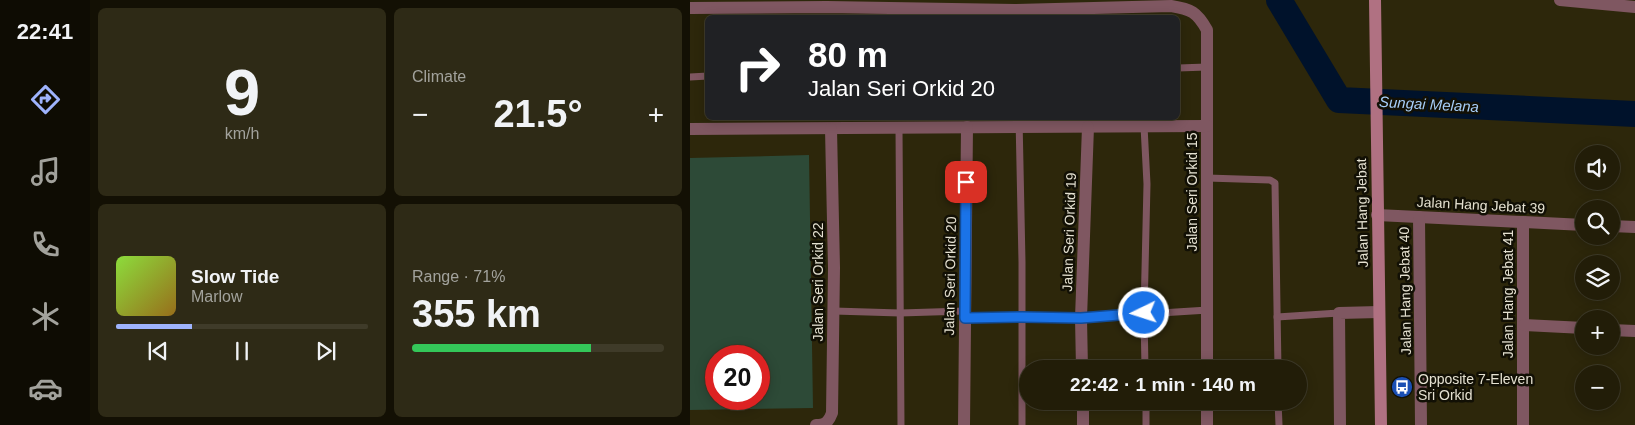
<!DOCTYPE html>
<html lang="en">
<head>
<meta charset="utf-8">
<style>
	body { margin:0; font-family:Arial,sans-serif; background:#2e2a16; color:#f1f3f6; height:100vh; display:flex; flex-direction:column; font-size:19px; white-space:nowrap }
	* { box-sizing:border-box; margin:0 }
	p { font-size:16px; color:#a2a29c }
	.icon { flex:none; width:28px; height:28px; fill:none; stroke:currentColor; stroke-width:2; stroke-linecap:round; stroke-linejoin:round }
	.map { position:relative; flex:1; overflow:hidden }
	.details { display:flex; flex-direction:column; gap:8px; padding:8px; background:#131004; width:600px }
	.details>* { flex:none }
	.hud { position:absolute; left:15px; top:15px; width:475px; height:105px; border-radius:8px; box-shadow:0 2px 12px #0003,0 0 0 1px #3f3b29; background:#202124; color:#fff; overflow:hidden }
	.tools { position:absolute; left:885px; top:145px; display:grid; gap:10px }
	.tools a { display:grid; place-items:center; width:45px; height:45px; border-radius:50%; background:#221d08; box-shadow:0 2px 12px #0003,0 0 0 1px #3f3b29; font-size:25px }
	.speed { position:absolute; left:15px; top:345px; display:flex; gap:10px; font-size:25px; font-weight:700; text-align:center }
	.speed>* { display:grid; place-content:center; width:65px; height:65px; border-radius:50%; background:#221d08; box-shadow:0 2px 12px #0003,0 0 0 1px #3f3b29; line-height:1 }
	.speed .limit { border:8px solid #d22; background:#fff; color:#111 }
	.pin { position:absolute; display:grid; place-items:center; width:42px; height:42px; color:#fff; margin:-21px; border-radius:10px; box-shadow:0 2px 8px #0006 }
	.me { position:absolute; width:55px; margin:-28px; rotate:266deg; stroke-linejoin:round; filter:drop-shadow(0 0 4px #0008) }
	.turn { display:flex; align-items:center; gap:18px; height:105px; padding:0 20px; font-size:22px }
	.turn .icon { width:65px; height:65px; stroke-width:2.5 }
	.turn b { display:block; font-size:35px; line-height:42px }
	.big { font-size:38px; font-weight:600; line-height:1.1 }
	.details .tile { flex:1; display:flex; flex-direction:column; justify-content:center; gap:8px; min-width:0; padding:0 18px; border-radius:8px; background:#2e2a16 }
	.details .dial { align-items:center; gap:0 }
	.dial b { font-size:65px; line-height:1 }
	.song { display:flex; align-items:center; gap:15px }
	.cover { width:60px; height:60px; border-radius:8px; background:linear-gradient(135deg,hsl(90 70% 55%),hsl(40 70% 35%)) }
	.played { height:5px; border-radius:2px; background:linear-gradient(90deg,#9eb3fd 30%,#3f3b29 30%) }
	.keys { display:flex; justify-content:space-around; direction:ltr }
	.heat { display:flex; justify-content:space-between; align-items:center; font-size:28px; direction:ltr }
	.charge { height:8px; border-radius:4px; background:linear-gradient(90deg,#34c759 71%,#3f3b29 0) }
	.details .tiles { flex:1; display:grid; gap:8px; grid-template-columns:repeat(2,1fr) }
	.trip { position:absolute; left:329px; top:360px; width:288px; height:50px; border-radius:25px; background:#221d08; box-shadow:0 2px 12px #0003,0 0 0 1px #3f3b29; font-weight:600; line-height:50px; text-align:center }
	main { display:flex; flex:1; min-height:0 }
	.dock { display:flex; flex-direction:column; width:90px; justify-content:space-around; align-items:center; background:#0e0c03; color:#a2a29c }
	.dock .icon { width:35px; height:35px }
	.dock .active { color:#9eb3fd }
	.dock b { font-size:22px; color:#f1f3f6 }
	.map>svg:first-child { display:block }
</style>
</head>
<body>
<main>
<nav class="dock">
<b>22:41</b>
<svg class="icon active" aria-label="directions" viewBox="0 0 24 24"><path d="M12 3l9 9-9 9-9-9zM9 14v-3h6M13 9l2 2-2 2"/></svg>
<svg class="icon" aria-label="music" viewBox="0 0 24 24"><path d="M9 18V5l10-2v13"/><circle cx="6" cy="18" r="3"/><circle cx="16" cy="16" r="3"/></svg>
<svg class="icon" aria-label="phone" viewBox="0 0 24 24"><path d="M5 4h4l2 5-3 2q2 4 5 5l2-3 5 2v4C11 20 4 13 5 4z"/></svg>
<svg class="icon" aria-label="climate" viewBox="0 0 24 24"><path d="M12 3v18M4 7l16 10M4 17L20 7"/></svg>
<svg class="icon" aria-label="car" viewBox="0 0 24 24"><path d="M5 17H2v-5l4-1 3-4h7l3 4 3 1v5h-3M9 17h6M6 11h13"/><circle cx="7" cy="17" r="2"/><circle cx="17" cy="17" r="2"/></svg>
</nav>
<section class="details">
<div class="tiles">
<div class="tile dial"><b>9</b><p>km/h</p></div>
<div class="tile"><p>Climate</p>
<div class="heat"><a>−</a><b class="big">21.5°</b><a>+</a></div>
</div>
<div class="tile">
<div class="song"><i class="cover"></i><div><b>Slow Tide</b><p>Marlow</p></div></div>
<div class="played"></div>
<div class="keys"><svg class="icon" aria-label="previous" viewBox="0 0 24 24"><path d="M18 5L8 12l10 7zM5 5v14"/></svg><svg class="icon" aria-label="pause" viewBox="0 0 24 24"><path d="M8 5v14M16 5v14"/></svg><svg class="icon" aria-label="next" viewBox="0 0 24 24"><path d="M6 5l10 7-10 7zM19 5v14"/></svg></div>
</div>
<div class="tile"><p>Range · 71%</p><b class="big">355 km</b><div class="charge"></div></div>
</div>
</section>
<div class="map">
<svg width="945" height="425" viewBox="0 0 945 425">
	<rect width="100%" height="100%" fill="#2d270b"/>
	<path fill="#2d4a37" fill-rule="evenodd" d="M119 155 123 408 0 410V158ZM26 356H69V399H26Z"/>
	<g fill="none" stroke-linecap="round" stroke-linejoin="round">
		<polyline stroke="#00122b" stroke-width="26" points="589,0 649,100 945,114"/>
		<g stroke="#7f5761" stroke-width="7">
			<polyline points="488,68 517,67"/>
			<polyline points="0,77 18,76"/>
			<polyline points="329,118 332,262 332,425"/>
			<polyline points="454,126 457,184 454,313 455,369"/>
			<polyline points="209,128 211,425"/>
			<polyline points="517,178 580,180 585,183 588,369"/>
			<polyline points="144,311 210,313 275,311"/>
			<polyline points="587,317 649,313"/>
			<polyline points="275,318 332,317 391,318 518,310"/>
			<polyline points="456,401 456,425"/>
			<polyline points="588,401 589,425"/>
		</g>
		<g stroke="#7f5761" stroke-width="12">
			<polyline points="870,0 945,7"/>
			<path d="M0 8 137 7 325 10 481 6C501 9 507 12 517 30V369"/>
			<polyline points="0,129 517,126"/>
			<polyline points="687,215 894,225"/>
			<polyline points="729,217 731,425"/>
			<polyline points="833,222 833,425"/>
			<polyline points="921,226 945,227"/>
			<polyline points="834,325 894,328"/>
			<polyline points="921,330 945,331"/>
			<polyline points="392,369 391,318 398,127"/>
			<polyline points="393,401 393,425"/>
			<path d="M126 425C136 425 139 421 142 413L144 268 141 129"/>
			<polyline points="274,425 277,127"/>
			<polyline points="517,425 517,401"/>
			<polyline points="650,425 649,313 689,312"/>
		</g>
		<polyline stroke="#b07182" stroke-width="12" points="685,0 691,425"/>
	</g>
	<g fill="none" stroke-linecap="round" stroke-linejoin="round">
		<g stroke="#114b97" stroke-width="12">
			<polyline id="route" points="276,182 275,318 332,317 391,318 454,313"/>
		</g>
		<use href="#route" stroke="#1a73e8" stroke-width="9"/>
	</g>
	<defs>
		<g id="bus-disc" transform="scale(1.125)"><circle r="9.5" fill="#1a4fb4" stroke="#121005"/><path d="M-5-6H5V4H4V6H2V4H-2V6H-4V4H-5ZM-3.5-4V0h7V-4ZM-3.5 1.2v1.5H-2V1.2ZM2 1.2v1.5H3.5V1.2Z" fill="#fff"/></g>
	</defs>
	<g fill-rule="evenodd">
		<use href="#bus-disc" x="712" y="387"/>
	</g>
	<g text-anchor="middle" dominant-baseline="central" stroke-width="5" stroke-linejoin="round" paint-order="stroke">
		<g font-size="14" fill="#e5e1d1" stroke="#121005">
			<text transform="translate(502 192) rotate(-90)">Jalan Seri Orkid 15</text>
			<text transform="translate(791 205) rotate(3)">Jalan Hang Jebat 39</text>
			<text transform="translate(672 213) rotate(-91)">Jalan Hang Jebat</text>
			<text transform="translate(379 232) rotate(-88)">Jalan Seri Orkid 19</text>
			<text transform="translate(260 276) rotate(-89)">Jalan Seri Orkid 20</text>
			<text transform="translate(128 282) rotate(-90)">Jalan Seri Orkid 22</text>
			<text transform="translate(715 291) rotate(-91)">Jalan Hang Jebat 40</text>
			<text transform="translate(818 294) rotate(-90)">Jalan Hang Jebat 41</text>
		</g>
		<g font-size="14" fill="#e5e1d1" stroke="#121005" text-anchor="start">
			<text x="728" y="379">Opposite 7-Eleven<tspan x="728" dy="16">Sri Orkid</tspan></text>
		</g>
		<g font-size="15" font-style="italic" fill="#a6cdf7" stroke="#121005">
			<text transform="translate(739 104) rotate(3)">Sungai Melana</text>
		</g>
	</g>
</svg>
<div class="tools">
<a><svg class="icon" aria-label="sound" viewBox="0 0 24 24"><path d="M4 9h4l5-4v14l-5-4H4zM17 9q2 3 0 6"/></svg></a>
<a><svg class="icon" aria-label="search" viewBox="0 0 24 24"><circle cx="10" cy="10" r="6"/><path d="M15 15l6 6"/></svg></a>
<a><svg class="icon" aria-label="layers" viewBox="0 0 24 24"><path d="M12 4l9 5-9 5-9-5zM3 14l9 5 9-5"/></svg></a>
<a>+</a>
<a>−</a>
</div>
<div class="speed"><div class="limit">20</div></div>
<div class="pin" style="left:276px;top:182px;background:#d93025"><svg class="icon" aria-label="arrive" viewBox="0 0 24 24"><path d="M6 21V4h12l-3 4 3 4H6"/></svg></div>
<svg class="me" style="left:454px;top:313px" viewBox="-20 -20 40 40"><circle r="17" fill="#1a73e8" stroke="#fff" stroke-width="3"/><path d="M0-11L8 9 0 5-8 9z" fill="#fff"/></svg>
<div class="trip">22:42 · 1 min · 140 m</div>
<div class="hud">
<div class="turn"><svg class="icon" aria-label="right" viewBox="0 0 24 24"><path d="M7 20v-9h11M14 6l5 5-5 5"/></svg><div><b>80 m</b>Jalan Seri Orkid 20</div></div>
</div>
</div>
</main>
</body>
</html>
